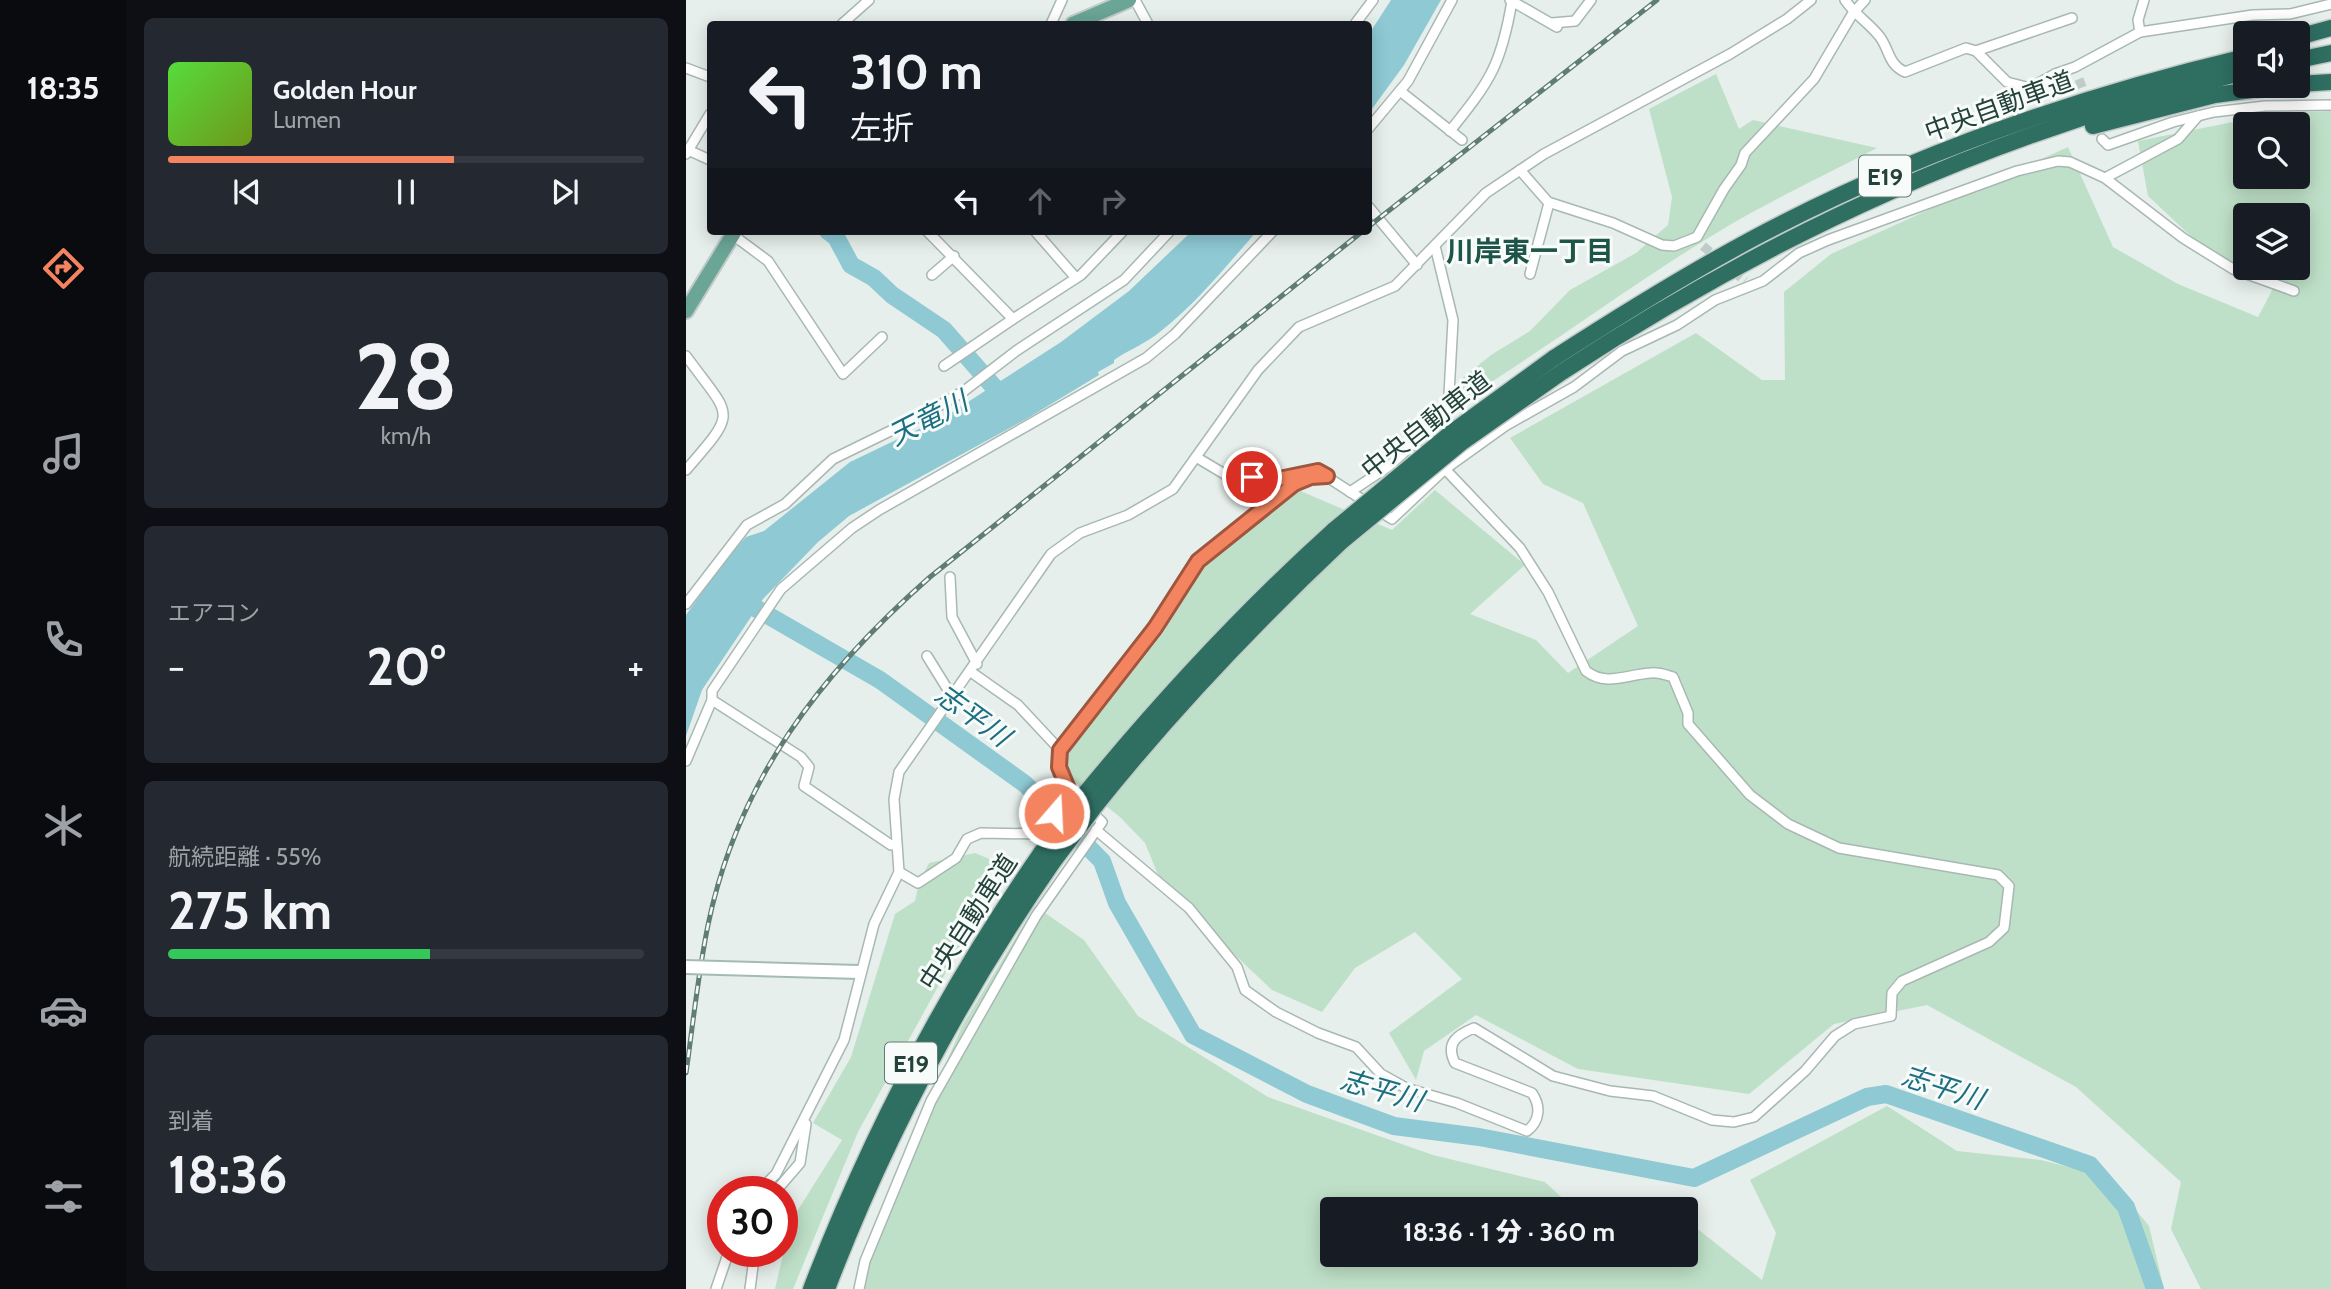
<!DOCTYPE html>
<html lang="ja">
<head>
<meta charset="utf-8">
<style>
	body { margin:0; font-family:Cabin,"Noto Sans JP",sans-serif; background:#242831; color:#f1f3f6; height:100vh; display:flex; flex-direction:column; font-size:26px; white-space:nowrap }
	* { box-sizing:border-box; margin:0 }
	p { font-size:23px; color:#9ea1a6 }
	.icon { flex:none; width:38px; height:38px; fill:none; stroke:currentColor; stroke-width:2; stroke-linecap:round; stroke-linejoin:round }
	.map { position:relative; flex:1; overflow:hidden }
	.panel { display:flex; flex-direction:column; gap:18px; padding:18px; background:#0d0f14; width:560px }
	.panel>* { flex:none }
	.guide { position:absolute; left:21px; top:21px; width:665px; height:214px; border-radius:7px; box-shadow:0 4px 18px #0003; background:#171b24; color:#f1f3f6; overflow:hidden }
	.tools { position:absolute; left:1547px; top:21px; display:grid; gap:14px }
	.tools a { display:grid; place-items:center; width:77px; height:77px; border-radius:7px; background:#171b24; box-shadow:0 4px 18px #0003; font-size:35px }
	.speed { position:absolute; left:21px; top:1176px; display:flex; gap:14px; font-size:35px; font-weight:700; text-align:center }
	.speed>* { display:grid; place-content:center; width:91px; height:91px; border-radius:50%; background:#171b24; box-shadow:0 4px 18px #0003; line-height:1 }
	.speed .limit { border:10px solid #d22; background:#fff; color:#111 }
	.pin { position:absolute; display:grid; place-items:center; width:60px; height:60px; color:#fff; margin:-30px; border:4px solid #fff; border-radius:50%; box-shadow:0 2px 7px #0007 }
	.me { position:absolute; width:77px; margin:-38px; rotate:19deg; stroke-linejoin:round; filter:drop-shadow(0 0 5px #0008) }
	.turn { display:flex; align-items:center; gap:24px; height:147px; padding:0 28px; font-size:32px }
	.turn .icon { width:91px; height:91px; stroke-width:2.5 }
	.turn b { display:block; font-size:49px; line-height:60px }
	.lanes { display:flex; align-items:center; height:66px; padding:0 28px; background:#0003; justify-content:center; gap:35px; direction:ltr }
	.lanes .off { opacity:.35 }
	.big { font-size:52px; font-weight:800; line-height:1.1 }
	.panel .tile { flex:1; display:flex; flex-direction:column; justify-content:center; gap:10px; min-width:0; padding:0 24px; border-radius:10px; background:#242831 }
	.panel .dial { align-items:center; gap:0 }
	.dial b { font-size:91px; line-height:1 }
	.song { display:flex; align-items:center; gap:21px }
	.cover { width:84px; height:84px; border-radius:10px; background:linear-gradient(135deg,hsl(110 70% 55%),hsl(80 70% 35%)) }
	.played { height:7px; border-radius:4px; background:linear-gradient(90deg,#f4845f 60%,#363941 60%) }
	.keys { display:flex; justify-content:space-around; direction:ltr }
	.heat { display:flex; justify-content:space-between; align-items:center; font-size:38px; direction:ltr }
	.charge { height:10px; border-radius:5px; background:linear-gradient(90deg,#34c759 55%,#363941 0) }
	.trip { position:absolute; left:634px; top:1197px; width:378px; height:70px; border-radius:7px; background:#171b24; box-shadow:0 4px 18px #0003; font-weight:800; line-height:70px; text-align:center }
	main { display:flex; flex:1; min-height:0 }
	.tabs { display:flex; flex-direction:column; width:126px; justify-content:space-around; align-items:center; background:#090b0e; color:#9ea1a6 }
	.tabs .icon { width:49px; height:49px }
	.tabs .on { color:#f4845f }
	.tabs b { font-size:32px; color:#f1f3f6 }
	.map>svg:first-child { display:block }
</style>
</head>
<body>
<main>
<nav class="tabs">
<b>18:35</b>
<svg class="icon on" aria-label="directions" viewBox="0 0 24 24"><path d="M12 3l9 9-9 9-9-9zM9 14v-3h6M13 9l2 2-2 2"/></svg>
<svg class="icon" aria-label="music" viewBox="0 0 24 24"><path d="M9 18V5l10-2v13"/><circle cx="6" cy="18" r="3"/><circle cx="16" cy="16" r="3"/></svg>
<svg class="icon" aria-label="phone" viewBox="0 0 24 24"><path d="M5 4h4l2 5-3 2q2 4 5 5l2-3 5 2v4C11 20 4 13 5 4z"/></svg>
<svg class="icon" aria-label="climate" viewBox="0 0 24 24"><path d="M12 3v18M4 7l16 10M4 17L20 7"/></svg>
<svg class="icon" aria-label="car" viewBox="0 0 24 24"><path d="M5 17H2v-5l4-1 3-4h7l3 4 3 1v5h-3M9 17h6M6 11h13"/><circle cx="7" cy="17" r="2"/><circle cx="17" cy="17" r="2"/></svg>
<svg class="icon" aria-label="filters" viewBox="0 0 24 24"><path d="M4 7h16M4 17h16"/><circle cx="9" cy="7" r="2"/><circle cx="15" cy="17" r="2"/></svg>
</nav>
<section class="panel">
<div class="tile">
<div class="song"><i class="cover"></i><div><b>Golden Hour</b><p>Lumen</p></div></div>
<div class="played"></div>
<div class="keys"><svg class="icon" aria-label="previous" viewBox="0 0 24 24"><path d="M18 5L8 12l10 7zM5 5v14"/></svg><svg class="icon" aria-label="pause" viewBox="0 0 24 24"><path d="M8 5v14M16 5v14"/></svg><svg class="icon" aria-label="next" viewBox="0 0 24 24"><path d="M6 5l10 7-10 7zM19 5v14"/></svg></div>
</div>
<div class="tile dial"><b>28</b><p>km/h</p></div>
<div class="tile"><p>エアコン</p>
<div class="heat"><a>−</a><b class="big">20°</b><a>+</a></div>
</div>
<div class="tile"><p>航続距離 · 55%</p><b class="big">275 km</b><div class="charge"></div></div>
<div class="tile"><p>到着</p><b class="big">18:36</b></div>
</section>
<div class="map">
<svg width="1645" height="1289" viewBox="0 0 1645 1289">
	<rect width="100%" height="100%" fill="#e6efeb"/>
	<g fill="#bfe0c8" fill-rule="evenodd">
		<path d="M1030 74 1053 129 1067 120 1191 148C1148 170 1105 191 1063 214 962 271 870 343 772 403L773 381 805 355 844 331 884 290 950 253 982 225 986 197 963 109Z"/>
		<path d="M1645 111V1289H1515L1485 1229 1495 1182 1390 1087 1241 1005 1148 1024 1063 1094 892 1069 790 1015 738 1051 730 1080 703 1033 776 979 729 932 669 968 636 1012 586 990 477 887 459 843 434 817 389 782 378 759 477 633 511 573 612 490 706 530 749 490 839 565 784 614 850 640 882 673 952 626 897 503 857 484 824 438 1010 333 1076 380H1099L1098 292 1145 254 1382 147 1427 247 1492 284 1572 317 1592 279 1561 268H1612V215H1559V267L1525 255 1462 196 1452 141 1587 114ZM1559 124H1612V177H1559Z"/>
		<polygon points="289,853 306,860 303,894 172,1132 107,1289 89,1289 105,1221 156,1140 127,1123 165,1057 209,914 229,901 233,883 243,863"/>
		<polygon points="349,906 398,940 452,1016 582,1097 747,1155 859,1182 888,1209 646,1209 646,1255 999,1255 999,1219 1076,1280 1090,1233 1064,1180 1201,1106 1271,1151 1355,1160 1423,1177 1463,1226 1478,1289 168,1289 182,1246 276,1026"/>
	</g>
	<g fill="#8ec9d4">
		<polygon points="705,0 755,0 718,65 683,113 683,34"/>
		<path d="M506 231H571C541 265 511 303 475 331 461 343 444 349 428 360V363L412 372 413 375 342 418 163 516 132 542 77 599 16 690 0 736V615L37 563 60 537 78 531 164 462 260 416 375 342 443 291Z"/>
	</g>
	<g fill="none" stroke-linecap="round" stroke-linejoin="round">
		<g stroke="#8ec9d4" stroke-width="18">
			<polyline points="142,231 150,237 165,265 188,278 206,295 258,330 321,402"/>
			<polyline points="52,598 194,680 339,784 416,861 431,903 507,1035 621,1094 708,1126 793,1137 1008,1178 1181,1097 1200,1094 1404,1165 1440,1207 1469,1289"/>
		</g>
		<g stroke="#bfccc8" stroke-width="9" stroke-dasharray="9 4.5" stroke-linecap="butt">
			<polyline points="1393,79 1403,104"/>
			<polyline points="1017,246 1059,281"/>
		</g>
		<g stroke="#a8b8b2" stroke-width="12">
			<g id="street">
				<polyline points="449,0 462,24"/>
				<polyline points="824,0 871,27"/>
				<path d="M1159 0C1169 15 1183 23 1194 37 1204 51 1202 64 1219 72L1280 48 1290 51 1386 18"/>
				<polyline points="866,23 889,21 905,0"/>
				<polyline points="156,24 183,0"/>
				<polyline points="365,24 376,0"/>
				<polyline points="669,24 687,0"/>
				<polyline points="1454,32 1452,20 1458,0"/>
				<polyline points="1290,51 1321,82 1344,88 1369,74 1389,67 1454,32 1567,15 1604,14 1645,4"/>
				<polyline points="0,68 24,77"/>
				<polyline points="714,91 776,140"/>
				<polyline points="682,129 722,81 766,0"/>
				<path d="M764 131C804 81 815 66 826 1"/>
				<polyline points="1416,139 1422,145 1487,122 1528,112 1579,106 1645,105"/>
				<polyline points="0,149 24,160"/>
				<polyline points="0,154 24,114"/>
				<polyline points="834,170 862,202 927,223 976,245 988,246 1011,237 1038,189 1055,165 1059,153 1128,79 1167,13 1179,0"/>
				<polyline points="1419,178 1492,139 1512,116"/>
				<polyline points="682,206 731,265"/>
				<polyline points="241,231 327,319 395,275 437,231"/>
				<polyline points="349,231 390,278"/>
				<polyline points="47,235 82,261 157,374 196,337"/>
				<polyline points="844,274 863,203"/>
				<polyline points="246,275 268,256"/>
				<path d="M0 356C46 419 53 409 0 470"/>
				<polyline points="258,366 327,319"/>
				<polyline points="510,457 540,475 593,479 632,471 706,519 759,469 819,426 888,387 936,351 991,325 1029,300 1077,281 1113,253 1142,240 1331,171 1372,161 1384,162 1419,178 1497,238 1547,269 1608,291"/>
				<polyline points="664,492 703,466 762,413 767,320 749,246"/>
				<polyline points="264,577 266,617 291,664"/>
				<polyline points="0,604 61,525 99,504 147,459 241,413 278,391 330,351 438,280 484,231"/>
				<polyline points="241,656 267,698"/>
				<polyline points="285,672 332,705 374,750"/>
				<polyline points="26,700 115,757 123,767 118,786 205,845 210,844"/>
				<polyline points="0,761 26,700 26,691 95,589 166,528 193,510 460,358 489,334 587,231"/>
				<path d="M410 830 503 908 551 967 559 990 590 1012 632 1033 670 1047 695 1074 720 1088 771 1103 841 1131C854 1121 855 1106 846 1093L769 1063C759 1043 771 1035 788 1028L867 1076 924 1091 967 1096 1026 1120 1048 1122 1068 1117 1119 1071 1149 1036 1168 1024 1205 1016 1206 993 1216 981 1303 942 1318 928 1323 886 1312 875 1153 848 1102 824 1064 795 1002 724V713L987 677C980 675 972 672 965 673 942 674 920 687 900 671L862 592 834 548 759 469"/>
				<polyline points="354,834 383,791"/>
				<polyline points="213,872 232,883 270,858 281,839 295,833 354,834 365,843"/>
				<polyline points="72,1192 90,1174 158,1040 188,924 213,872 208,799 213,772 365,554 394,533 442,515 487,489 572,370 613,327 709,286 800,193 858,154 1044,54 1101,19 1125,0"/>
				<polyline points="89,1192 114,1163 120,1124"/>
				<polyline points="30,1289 43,1251"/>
				<polyline points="64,1289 69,1251"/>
				<path d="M173 1289 179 1261 245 1101 350 916 416 822C392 799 372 785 374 750L469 629 512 561 608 484 628 477"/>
			</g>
		</g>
		<g stroke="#a4bbb3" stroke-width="16">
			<polyline id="secondary" points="34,968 173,972"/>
		</g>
		<g stroke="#c2cac8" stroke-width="18">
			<g id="primary">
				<polyline points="387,24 443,0"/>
				<polyline points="0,311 49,231"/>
			</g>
		</g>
		<g stroke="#c2cac8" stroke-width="19">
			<g id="highway">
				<polyline points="1612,37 1645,28"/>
				<polyline points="1612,60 1645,53"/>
				<polyline points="1612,84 1645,82"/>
				<polyline points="1407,126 1529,95 1596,86"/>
				<path d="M868 358C933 316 999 275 1068 238 1222 156 1390 97 1559 57"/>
				<path d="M876 372C1090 232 1310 131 1559 72"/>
				<path d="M397 796C475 701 557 612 648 530"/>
				<path d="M410 805C486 710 568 624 656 541"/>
				<path d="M125 1289C185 1133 260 990 355 853"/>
				<path d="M141 1289C199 1137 274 996 367 862"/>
			</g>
		</g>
		<use href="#street" stroke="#fff" stroke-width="9"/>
		<use href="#secondary" stroke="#fff" stroke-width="12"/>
		<use href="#primary" stroke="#6aa596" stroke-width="14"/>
		<use href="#highway" stroke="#2f6f62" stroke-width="16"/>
		<g stroke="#5f7d75" stroke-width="5">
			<g id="rail">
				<polyline points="682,227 971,0"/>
				<path d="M0 1073C7 1024 12 974 22 925 52 780 135 673 244 577L677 231"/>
			</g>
		</g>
		<use href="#rail" stroke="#f7fbf9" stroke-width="2.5" stroke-dasharray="8" stroke-linecap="butt"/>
		<g stroke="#a4bbb3" stroke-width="16" stroke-linecap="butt">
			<polyline id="secondary-bridge" points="0,967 34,968"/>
		</g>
		<g stroke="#c2cac8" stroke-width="19" stroke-linecap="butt">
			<g id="highway-bridge">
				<polyline points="648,530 765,433 868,358"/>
				<polyline points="656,541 775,443 876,372"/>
				<polyline points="355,853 397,796"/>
				<polyline points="367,862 410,805"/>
			</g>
		</g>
		<use href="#secondary-bridge" stroke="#fff" stroke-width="12"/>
		<use href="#highway-bridge" stroke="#2f6f62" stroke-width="16"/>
	</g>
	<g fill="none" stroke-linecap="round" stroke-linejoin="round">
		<g stroke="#9f563e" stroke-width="18">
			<polyline id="route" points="368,813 383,791 373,767 374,750 469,628 512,561 608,484 625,477 641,476 632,471 593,479 566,477"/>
		</g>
		<use href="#route" stroke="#f4845f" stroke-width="12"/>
	</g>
	<g text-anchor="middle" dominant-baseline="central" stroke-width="6" stroke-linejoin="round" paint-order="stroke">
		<g fill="#f7fbf9" stroke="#637a73" stroke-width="2">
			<rect x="1173" y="155.5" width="52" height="41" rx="5"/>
			<rect x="199" y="1042.5" width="52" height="41" rx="5"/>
		</g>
		<g font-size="24" font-weight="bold" fill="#24423a">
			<text x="1199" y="176">E19</text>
			<text x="225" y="1063">E19</text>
		</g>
		<g font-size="26" fill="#24423a" stroke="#f7fbf9">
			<text transform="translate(1313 106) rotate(-20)">中央自動車道</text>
			<text transform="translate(740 425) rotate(-38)">中央自動車道</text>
			<text transform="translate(282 922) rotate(-57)">中央自動車道</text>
		</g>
		<g font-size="28" font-weight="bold" fill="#1f5548" stroke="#f7fbf9">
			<text x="844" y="251">川岸東一丁目</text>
		</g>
		<g font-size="28" font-style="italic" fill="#1c6f80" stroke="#f7fbf9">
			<text transform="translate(242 418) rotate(-27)">天竜川</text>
			<text transform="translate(287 715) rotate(36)">志平川</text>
			<text transform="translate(1257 1087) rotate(18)">志平川</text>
			<text transform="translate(696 1090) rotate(16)">志平川</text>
		</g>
	</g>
</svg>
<div class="tools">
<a><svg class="icon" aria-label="sound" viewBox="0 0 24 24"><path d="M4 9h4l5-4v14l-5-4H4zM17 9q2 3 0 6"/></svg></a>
<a><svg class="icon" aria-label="search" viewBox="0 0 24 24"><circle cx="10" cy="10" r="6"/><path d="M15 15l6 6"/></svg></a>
<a><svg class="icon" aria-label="layers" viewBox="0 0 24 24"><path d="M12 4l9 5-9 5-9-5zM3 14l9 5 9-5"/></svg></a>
</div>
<div class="speed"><div class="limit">30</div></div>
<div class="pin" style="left:566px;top:477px;background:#d93025"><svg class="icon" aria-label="arrive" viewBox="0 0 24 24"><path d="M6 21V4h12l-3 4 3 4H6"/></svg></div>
<svg class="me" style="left:368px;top:813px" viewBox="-20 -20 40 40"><circle r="17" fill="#f4845f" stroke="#fff" stroke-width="3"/><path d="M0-11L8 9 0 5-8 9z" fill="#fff"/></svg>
<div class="trip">18:36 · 1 分 · 360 m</div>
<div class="guide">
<div class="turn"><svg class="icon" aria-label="left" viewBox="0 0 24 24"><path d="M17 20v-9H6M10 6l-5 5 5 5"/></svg><div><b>310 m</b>左折</div></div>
<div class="lanes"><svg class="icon" aria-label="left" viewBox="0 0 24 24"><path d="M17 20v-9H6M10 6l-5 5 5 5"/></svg><svg class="icon off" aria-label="ahead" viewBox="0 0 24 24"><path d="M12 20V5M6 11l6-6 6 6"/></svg><svg class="icon off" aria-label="right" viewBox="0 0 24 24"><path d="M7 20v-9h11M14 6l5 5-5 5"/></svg></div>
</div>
</div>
</main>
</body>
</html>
